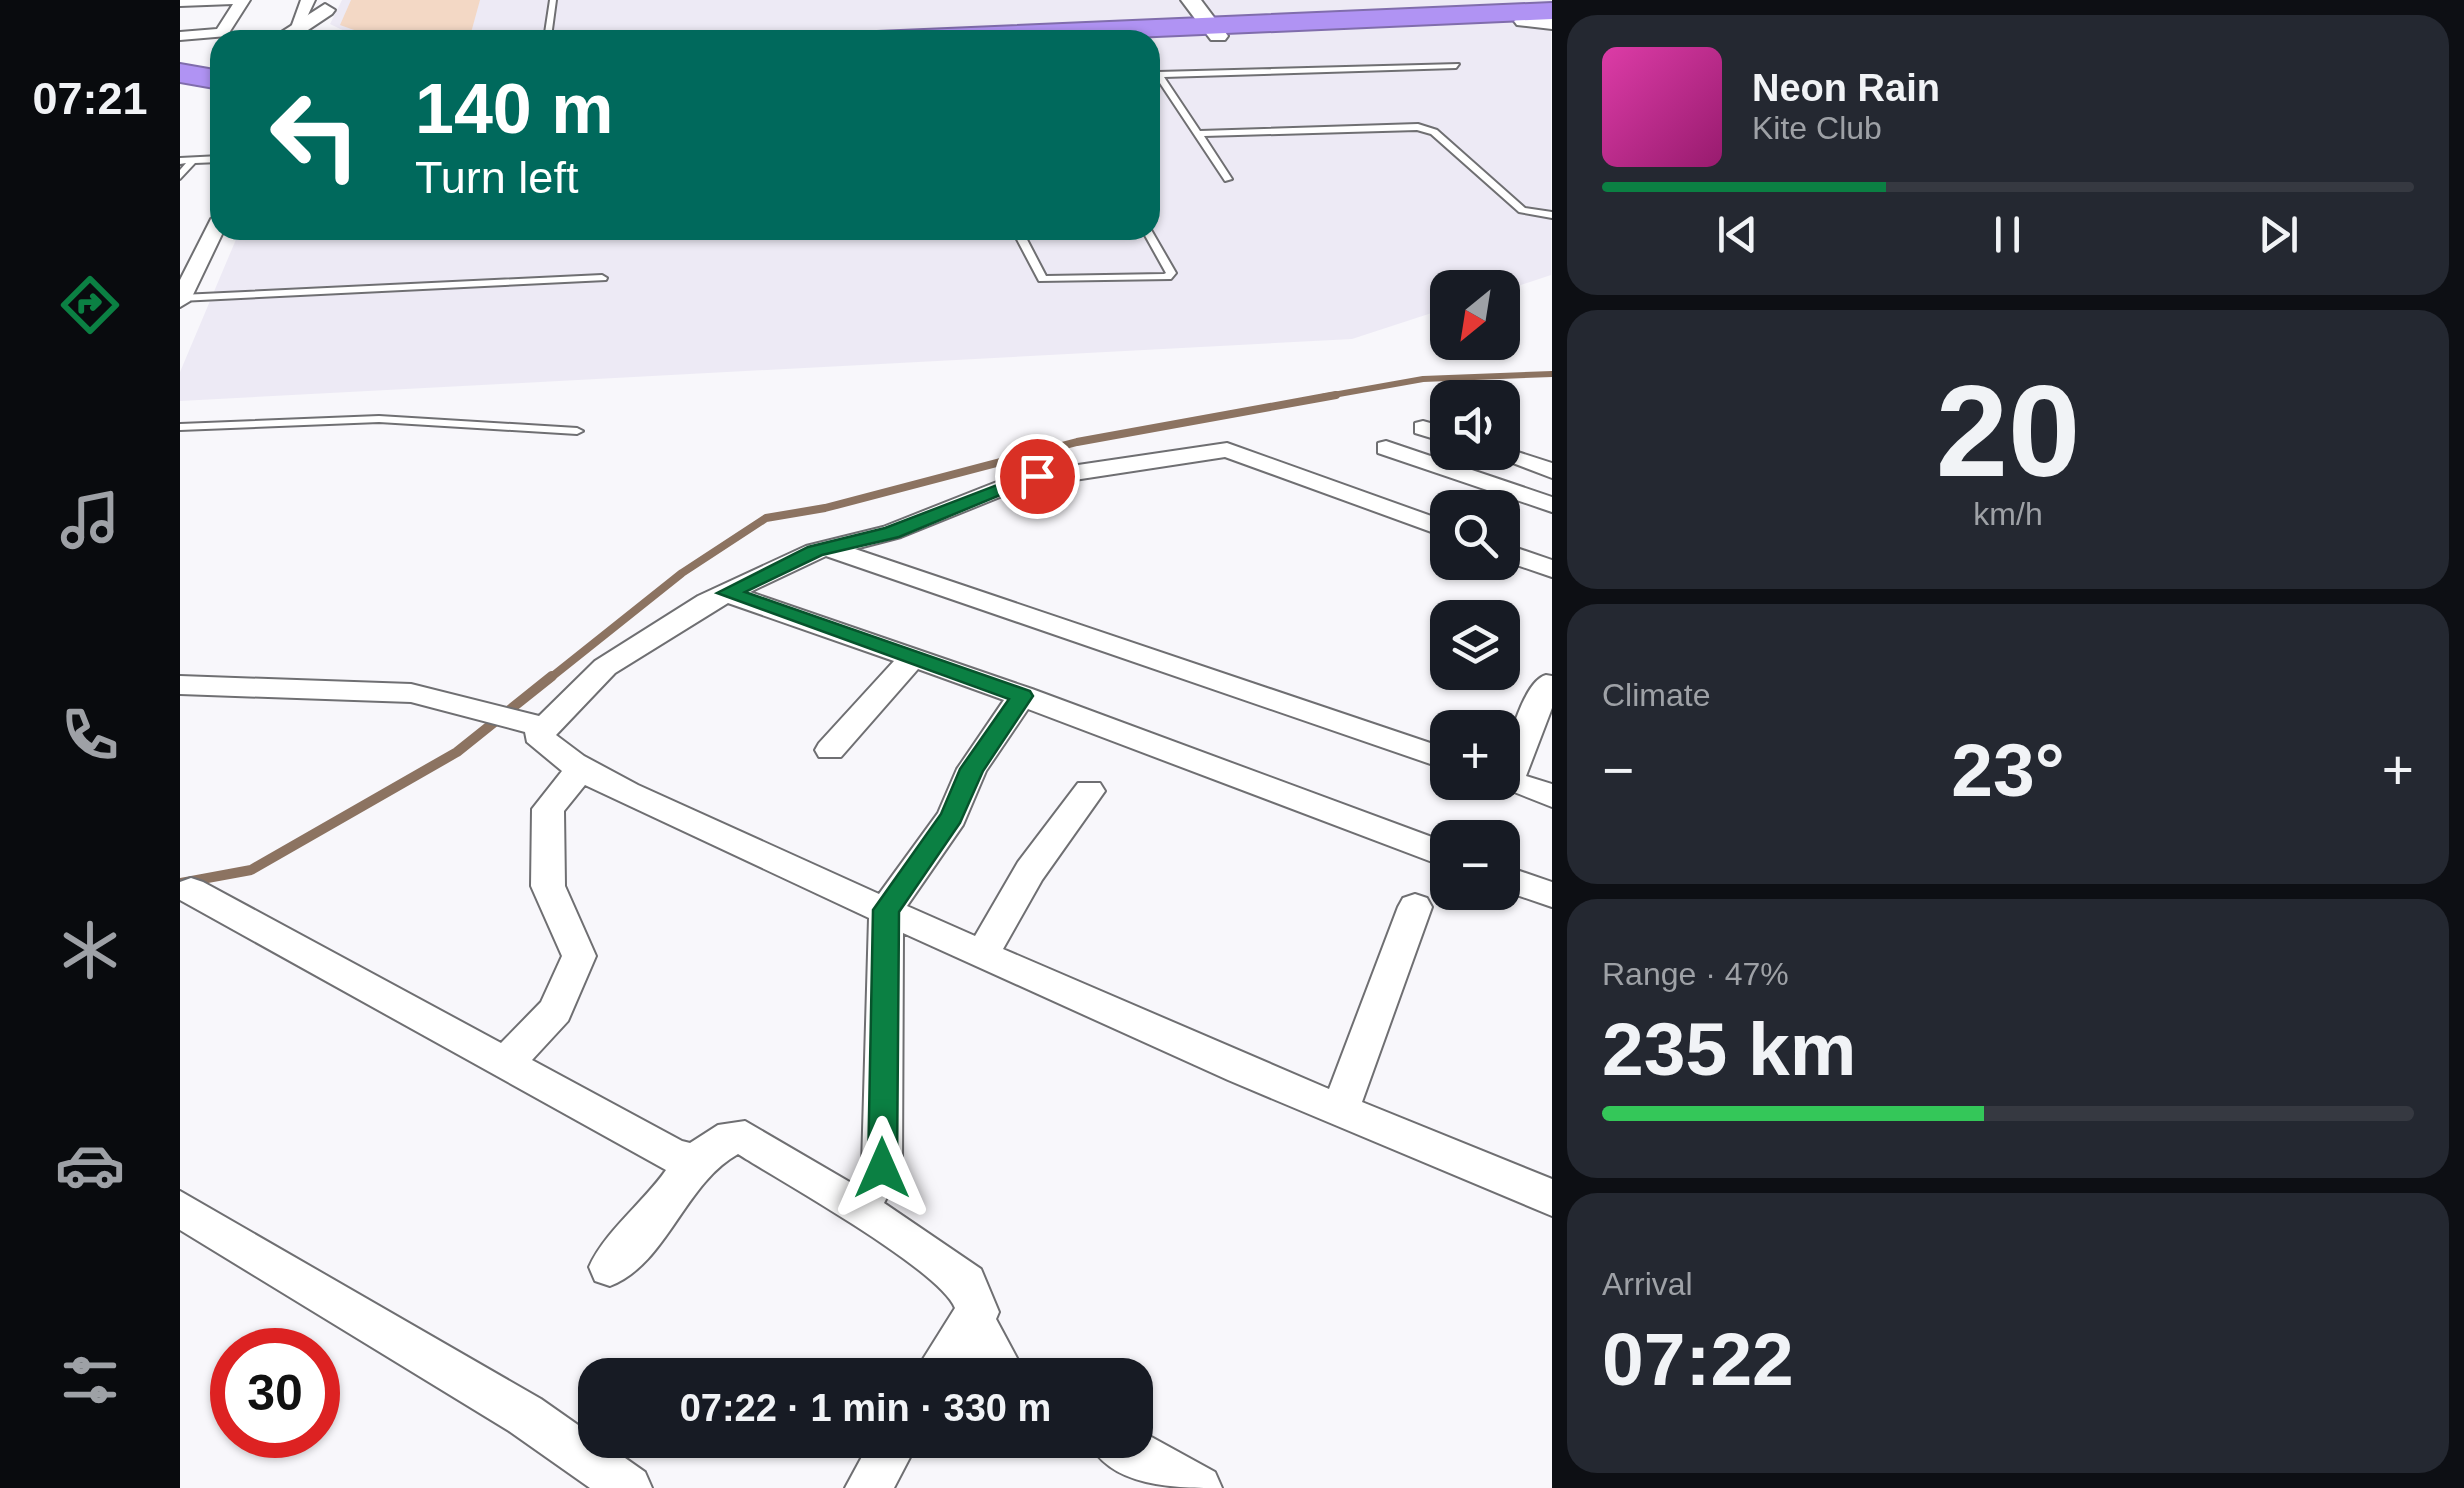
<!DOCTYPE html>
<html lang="en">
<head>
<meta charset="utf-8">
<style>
	body { margin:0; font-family:Arial,sans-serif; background:#242831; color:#f1f3f6; height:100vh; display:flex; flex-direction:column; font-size:38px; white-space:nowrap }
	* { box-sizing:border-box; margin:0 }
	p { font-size:32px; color:#9ea1a6 }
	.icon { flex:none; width:55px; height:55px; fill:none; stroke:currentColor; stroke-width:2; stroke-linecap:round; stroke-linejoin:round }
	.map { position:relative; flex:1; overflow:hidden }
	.sheet { display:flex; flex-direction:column; gap:15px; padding:15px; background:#0d0f14; width:912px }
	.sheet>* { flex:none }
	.top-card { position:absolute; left:30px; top:30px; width:950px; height:210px; border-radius:30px; box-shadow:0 2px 8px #0004; background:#00695c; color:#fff; overflow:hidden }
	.needle { width:65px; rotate:210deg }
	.tools { position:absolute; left:1250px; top:270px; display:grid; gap:20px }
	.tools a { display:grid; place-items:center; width:90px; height:90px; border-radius:20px; background:#171b24; box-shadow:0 2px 8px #0004; font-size:50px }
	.speed { position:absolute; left:30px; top:1328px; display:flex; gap:20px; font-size:50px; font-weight:700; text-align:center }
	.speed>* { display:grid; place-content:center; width:130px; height:130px; border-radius:50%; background:#171b24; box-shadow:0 2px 8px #0004; line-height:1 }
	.speed .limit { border:15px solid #d22; background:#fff; color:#111 }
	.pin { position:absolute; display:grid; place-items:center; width:85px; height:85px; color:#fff; margin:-42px; border:5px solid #fff; border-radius:50%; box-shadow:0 2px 10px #0007 }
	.me { position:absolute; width:110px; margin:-55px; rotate:0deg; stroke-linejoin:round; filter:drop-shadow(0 0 8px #0008) }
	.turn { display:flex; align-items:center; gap:35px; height:210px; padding:0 40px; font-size:45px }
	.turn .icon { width:130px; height:130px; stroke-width:2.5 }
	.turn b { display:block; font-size:70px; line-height:85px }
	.big { font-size:75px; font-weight:700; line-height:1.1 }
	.sheet .card { flex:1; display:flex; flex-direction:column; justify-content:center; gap:15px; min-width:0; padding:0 35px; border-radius:30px; background:#242831 }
	.sheet .dial { align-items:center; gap:0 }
	.dial b { font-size:130px; line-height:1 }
	.song { display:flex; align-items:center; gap:30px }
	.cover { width:120px; height:120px; border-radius:15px; background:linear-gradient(135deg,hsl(320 70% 55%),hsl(320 70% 35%)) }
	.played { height:10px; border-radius:5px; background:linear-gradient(90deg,#0b8043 35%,#363941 35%) }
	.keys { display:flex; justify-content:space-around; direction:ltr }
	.heat { display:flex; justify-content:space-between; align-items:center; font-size:55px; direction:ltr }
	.charge { height:15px; border-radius:8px; background:linear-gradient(90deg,#34c759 47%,#363941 0) }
	.trip { position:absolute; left:398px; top:1358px; width:575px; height:100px; border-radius:30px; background:#171b24; box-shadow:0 2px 8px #0004; font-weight:700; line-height:100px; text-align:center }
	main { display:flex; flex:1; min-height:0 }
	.dock { display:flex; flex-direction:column; width:180px; justify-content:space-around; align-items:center; background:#090b0e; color:#9ea1a6 }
	.dock .icon { width:70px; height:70px }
	.dock .active { color:#0b8043 }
	.dock b { font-size:45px; color:#f1f3f6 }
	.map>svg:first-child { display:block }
</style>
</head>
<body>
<main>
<nav class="dock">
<b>07:21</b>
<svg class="icon active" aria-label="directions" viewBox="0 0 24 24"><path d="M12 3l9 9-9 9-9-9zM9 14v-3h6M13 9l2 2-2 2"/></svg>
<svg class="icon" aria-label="music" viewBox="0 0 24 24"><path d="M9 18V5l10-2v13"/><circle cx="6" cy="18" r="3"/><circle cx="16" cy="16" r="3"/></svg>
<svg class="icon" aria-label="phone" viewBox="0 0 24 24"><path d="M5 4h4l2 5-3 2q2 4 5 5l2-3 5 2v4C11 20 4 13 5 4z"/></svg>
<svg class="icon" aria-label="climate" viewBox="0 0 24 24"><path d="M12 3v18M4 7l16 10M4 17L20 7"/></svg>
<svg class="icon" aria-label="car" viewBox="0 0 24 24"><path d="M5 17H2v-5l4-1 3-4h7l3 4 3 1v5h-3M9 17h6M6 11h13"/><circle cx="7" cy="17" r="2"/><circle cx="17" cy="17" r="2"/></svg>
<svg class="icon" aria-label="filters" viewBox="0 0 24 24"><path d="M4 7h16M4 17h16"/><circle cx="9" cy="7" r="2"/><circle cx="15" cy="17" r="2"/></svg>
</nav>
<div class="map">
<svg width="1372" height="1488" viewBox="0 0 1372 1488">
	<rect width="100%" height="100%" fill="#f8f7fb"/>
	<polygon fill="#edeaf5" points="162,0 1371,0 1371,275 1323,291 1268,288 1267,308 1172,339 0,401 0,372 60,230 970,230 970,40 183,40 150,24"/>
	<polygon fill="#f3d8c5" points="171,0 300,0 289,40 202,40 160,25"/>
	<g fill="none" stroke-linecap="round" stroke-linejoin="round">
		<polyline stroke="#8c7361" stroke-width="6" points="1142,397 1243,379 1372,374"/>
		<polyline stroke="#8c7361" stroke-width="8" points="369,679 502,573 586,518 645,508 897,442 1156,395"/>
		<polyline stroke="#8c7361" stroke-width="10" points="0,883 71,870 277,752 372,676"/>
		<g stroke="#6f6f72" stroke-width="4">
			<g id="lane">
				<polygon points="370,0 376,0 371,37 314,39 310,37 314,35 365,33"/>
				<polygon points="1279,64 1276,68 984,77 1020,131 1238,124 1257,130 1345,208 1372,212 1372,218 1339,212 1251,134 1237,130 1024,136 1052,179 1045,181 976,77 970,77 970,73 978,72"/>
				<polygon points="40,156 40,162 15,163 0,179 0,170 6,163 0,164 0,158"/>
				<polygon points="970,228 996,273 991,279 859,281 832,230 842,230 866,276 984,274 986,273 962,230 970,230"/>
				<polygon points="422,275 427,278 426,280 0,301 1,295"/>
				<polygon points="199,416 397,428 403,431 397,434 199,422 0,430 0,424"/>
			</g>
		</g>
		<g stroke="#6f6f72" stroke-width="4">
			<g id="street">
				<polygon points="0,0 70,0 47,36 0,40 0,32 37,29 53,4 0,6"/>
				<polygon points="121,0 135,0 118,36 108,36"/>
				<polygon points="40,213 40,230 44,230 10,301 0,307 0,280 31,219"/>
				<polygon points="1243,421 1268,428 1268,443 1235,433 1235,423"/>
				<polygon points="1206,441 1372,497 1372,512 1198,453 1198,443"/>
				<path d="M1047 443 1268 522V538L1045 457 842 488 721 537 675 549 1268 749V770L646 556 570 592 852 689 1268 843V868L848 709 806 771 783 825 727 906 795 936 838 862 898 783H920L925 791 862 880 823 949 1149 1089 1218 907 1223 898 1235 894 1247 898 1252 907 1182 1102 1372 1179V1216L1048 1080 723 933 722 1168 704 1203 801 1269 819 1312 816 1319 846 1375H799L790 1361 781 1375H733L775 1308C759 1269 602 1182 558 1154 504 1184 487 1264 430 1286L415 1281 409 1267C425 1231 463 1203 486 1170L0 900V882L11 878 23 882 321 1043 361 1002 382 956 351 886 352 809 382 771 347 742 345 732 231 702 0 694V676L231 684 359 716 415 661 518 596 626 546 703 527 837 474ZM548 603 714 661 639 743 635 750 639 757H661L738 669 824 700 777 769 758 813 699 894 458 785 404 756 376 735 435 673ZM405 785 689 918 682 1166 673 1184 565 1121 538 1125 510 1143 502 1141 352 1060 388 1021 416 956 385 886 384 811Z"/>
				<polygon points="1322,447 1372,463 1372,478 1304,452 1322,452"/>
				<polygon points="1322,543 1372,560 1372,577 1322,560"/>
				<path d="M1366 675 1372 676V708L1346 776 1372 784V807L1309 782H1322C1322 758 1342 681 1366 675Z"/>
				<polygon points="1322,865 1372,882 1372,907 1322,890"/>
				<polygon points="0,1191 361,1399 465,1472 472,1488 410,1488 329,1431 0,1230"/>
				<path d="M955 1428 1035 1472 1042 1488C997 1488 929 1488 908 1440H955Z"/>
				<polygon points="691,1440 739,1440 714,1488 665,1488"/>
			</g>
		</g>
		<g stroke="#6f6f72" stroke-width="4">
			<g id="secondary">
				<polygon points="1001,0 1021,0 1048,36 1045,40 1031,40"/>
				<polygon points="145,4 155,10 152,14 113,40 89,40"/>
				<polygon points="1344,15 1372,17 1372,29 1337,25 1334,21"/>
			</g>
		</g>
		<g stroke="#806dac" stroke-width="4">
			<g id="highway">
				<polygon points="1372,3 1372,19 884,40 683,40 697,32"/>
				<polygon points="0,64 40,71 40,89 0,82"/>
			</g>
		</g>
		<use href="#lane" fill="#fff" fill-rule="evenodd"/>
		<use href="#street" fill="#fff" fill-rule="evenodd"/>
		<use href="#secondary" fill="#fff" fill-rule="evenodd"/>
		<use href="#highway" fill="#b093f3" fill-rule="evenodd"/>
	</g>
	<polygon fill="#0b8043" stroke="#07532c" stroke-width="2.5" points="851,472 866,476 719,537 642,555 565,592 850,691 853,696 803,771 780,823 719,912 717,1168 713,1178 702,1181 692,1178 688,1168 693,910 761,814 780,769 829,699 537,593 628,547 705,528"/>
</svg>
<div class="tools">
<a><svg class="needle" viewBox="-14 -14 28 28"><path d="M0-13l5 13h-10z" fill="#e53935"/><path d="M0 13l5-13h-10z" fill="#9ea1a6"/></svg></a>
<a><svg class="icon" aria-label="sound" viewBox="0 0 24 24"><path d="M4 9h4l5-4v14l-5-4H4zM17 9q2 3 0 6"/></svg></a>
<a><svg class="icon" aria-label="search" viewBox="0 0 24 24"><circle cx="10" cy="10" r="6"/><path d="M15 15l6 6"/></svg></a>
<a><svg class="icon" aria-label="layers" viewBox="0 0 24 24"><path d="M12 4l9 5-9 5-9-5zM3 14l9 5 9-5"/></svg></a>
<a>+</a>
<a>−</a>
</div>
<div class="speed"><div class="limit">30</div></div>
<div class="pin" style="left:857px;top:476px;background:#d93025"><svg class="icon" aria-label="arrive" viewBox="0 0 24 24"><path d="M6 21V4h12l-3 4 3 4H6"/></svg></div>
<svg class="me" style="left:702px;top:1168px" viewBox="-20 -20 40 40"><path d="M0-17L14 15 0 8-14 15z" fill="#0b8043" stroke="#fff" stroke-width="4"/></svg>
<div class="trip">07:22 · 1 min · 330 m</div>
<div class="top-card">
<div class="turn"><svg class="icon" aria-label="left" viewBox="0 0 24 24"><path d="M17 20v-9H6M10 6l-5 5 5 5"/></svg><div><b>140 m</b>Turn left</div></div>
</div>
</div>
<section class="sheet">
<div class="card">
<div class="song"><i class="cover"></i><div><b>Neon Rain</b><p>Kite Club</p></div></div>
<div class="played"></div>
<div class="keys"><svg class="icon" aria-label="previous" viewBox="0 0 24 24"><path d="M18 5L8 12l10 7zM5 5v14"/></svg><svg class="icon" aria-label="pause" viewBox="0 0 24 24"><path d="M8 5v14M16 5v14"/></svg><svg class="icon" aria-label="next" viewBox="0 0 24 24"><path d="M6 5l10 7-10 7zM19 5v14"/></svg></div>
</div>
<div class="card dial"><b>20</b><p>km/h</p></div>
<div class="card"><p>Climate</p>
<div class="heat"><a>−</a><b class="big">23°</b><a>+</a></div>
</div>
<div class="card"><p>Range · 47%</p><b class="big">235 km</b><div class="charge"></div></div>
<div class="card"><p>Arrival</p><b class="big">07:22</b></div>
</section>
</main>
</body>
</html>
